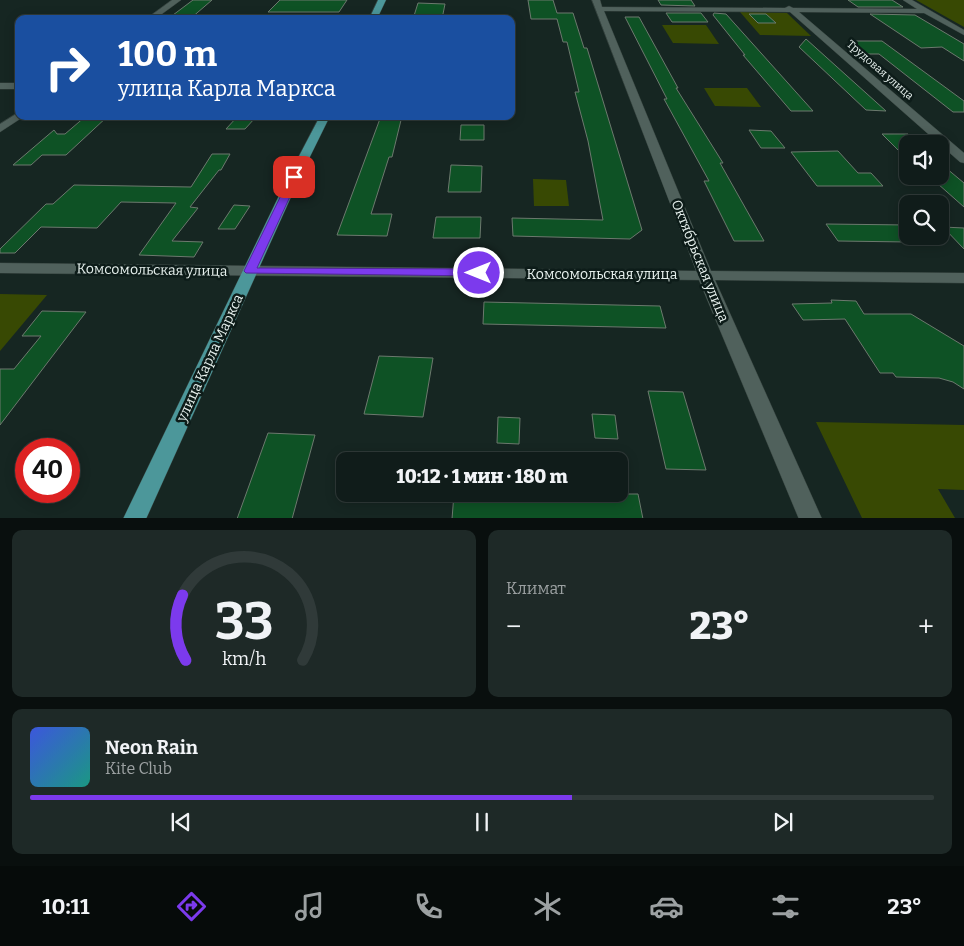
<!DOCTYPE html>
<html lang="ru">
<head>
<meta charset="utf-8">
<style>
	body { margin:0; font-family:Bitter,serif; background:#1e2927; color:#f1f3f6; height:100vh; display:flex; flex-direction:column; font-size:19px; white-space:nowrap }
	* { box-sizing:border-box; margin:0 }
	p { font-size:16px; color:#9ca1a2 }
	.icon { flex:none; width:28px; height:28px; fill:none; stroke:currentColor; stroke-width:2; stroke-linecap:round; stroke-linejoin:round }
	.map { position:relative; height:518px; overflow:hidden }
	.panel { display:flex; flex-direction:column; gap:12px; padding:12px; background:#090f0e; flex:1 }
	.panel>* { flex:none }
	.guide { position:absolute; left:15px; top:15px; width:500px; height:105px; border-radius:10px; box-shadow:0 2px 12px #0003,0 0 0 1px #303a39; background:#1a4fa0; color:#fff; overflow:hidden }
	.fabs { position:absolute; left:899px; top:135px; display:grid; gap:10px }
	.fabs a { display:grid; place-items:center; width:50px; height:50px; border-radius:10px; background:#101c1a; box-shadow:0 2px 12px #0003,0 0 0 1px #303a39; font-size:25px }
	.speed { position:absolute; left:15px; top:438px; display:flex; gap:10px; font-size:25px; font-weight:700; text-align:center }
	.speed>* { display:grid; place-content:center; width:65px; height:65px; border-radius:50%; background:#101c1a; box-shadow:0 2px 12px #0003,0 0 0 1px #303a39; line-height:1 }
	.speed .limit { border:8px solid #d22; background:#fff; color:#111 }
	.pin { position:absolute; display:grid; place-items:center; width:42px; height:42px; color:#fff; margin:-21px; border-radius:10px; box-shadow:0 2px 8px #0006 }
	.me { position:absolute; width:55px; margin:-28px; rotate:270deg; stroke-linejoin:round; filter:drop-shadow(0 0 4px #0008) }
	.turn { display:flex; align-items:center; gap:18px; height:105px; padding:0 20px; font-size:22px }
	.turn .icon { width:65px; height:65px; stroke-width:2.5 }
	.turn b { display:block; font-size:35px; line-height:42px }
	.big { font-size:38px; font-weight:800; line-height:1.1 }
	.panel .widget { flex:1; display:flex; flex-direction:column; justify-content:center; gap:8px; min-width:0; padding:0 18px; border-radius:10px; background:#1e2927 }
	.panel .dial { align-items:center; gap:0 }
	.dial svg { height:130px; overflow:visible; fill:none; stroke:#303a39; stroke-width:7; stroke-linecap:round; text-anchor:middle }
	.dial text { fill:#f1f3f6; stroke:none }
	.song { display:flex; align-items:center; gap:15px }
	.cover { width:60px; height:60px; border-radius:8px; background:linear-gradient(135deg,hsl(230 70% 55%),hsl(170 70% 35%)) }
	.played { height:5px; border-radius:2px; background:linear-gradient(90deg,#7c3aed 60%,#303a39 60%) }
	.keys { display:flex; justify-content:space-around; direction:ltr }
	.heat { display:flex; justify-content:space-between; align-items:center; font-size:28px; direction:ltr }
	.panel .tiles { flex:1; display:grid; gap:12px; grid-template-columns:1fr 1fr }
	.widget:last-child { grid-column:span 2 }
	.trip { position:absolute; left:336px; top:452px; width:292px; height:50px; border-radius:10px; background:#101c1a; box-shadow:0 2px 12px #0003,0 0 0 1px #303a39; font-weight:800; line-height:50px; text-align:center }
	.menu { display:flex; height:80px; justify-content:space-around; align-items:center; background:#060b0a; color:#9ca1a2 }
	.menu .icon { width:35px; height:35px }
	.menu .on { color:#7c3aed }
	.menu b { font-size:22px; color:#f1f3f6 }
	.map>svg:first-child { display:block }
</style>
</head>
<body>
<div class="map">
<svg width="964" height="519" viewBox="0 0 964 519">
	<rect width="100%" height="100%" fill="#162622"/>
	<g fill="#384903">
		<polygon points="916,0 964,0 964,27"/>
		<polygon points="740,12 787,13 811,36 760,35"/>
		<polygon points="662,25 706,25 719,44 673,43"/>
		<polygon points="704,88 747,88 761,107 715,106"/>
		<polygon points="533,179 566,180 569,206 534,206"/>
		<polygon points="0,294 47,295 0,351"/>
		<polygon points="816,422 964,425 964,490 938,489 955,518 862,518"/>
	</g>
	<g fill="#0e5225" stroke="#6c796e">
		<polygon points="193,0 212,0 190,19 169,18"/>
		<polygon points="280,0 347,0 339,12 268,12"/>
		<polygon points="528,0 553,0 557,13 573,13 584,48 587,48 642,230 630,239 513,236 512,218 603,220 588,141 575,92 579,92 567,42 563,42 557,19 531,19"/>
		<polygon points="658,0 691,0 695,6 661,5"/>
		<polygon points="848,0 892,0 903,7 858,7"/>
		<polygon points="418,3 445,4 442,19 413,19"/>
		<polygon points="666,13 701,13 708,22 672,22"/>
		<polygon points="714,13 726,14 813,111 791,111 743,55 745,55 713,15"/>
		<polygon points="749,14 766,14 776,23 758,23"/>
		<polygon points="870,14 915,15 964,44 964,61 942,47 921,48"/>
		<polygon points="625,17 639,17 678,88 676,88 723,163 720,163 764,241 734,241 704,181 709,181 664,99 667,99"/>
		<polygon points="806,39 886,111 866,110 799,47"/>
		<polygon points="849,41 882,41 964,101 964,112 953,112 879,54 867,54"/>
		<polygon points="86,116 108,116 66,155 42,155 31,165 13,165 54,130 57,134 65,134"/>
		<polygon points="381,116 402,116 392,157 389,157 371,214 392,214 387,236 337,235"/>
		<polygon points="237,117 255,118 245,129 226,129"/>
		<polygon points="461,125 484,125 484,140 460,140"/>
		<polygon points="749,130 771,131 785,148 761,148"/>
		<polygon points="882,134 908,134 908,150 898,150"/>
		<polygon points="838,151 858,173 871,173 883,186 817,186 791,152"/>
		<polygon points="212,154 230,154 221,170 219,170 190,207 198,208 172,241 203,242 194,257 139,255 176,203 121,202 97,228 41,227 15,253 0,253 0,249 46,204 53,204 74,185 191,187"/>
		<polygon points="940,163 964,183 964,207 929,176 940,176"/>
		<polygon points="451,165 482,166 481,192 448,192"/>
		<polygon points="234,205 250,206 235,229 218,229"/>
		<polygon points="436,217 481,217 480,238 433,238"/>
		<polygon points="826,224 908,225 908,242 838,241"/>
		<polygon points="943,227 964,228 964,249"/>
		<polygon points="831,300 856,301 864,314 911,314 964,346 964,389 953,382 939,378 896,377 893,373 880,373 845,319 803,320 792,304 832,303"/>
		<polygon points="484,302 660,306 666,328 483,324"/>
		<polygon points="42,311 86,312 0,425 0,369 14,369 41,336 22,336"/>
		<polygon points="379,356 433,358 423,417 364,414"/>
		<polygon points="648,391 683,392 706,470 666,469"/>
		<polygon points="592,414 615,415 618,439 595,438"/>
		<polygon points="498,417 520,418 519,444 497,443"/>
		<polygon points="268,433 315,435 292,519 237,519"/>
		<polygon points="454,494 638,494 643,519 452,519"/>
	</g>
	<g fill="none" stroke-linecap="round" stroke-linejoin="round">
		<g stroke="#34413d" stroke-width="1">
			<g id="minor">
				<polygon points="172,0 181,0 155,19 146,19"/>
				<polygon points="592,0 600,0 602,7 785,8 789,6 793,8 917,9 903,0 912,0 964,30 964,35 924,13 799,12 964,153 964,163 960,162 790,12 604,11 711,271 964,273 964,283 715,280 822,519 799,519 699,280 0,273 0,263 696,271"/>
				<rect x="0" y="83" width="19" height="6"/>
				<polygon points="19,112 19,116 23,117 0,132 0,124"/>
			</g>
		</g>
		<g stroke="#34413d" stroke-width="1">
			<g id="major">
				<polygon points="378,0 386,0 377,19 369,19"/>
				<polygon points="320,116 330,116 300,177 146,519 123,519 288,177"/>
			</g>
		</g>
		<use href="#minor" fill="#50615c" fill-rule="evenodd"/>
		<use href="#major" fill="#4c979a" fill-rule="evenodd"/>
	</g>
	<polygon fill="#7c3aed" stroke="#51269a" points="291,175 299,177 257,268 479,269 485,273 479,276 246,273 244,271"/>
	<g text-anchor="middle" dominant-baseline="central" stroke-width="5" stroke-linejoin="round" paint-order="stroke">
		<g font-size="11" fill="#e7f1ee" stroke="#0d1c19">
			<text transform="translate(880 70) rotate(41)">Трудовая улица</text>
		</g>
		<g font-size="14" fill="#e7f1ee" stroke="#0d1c19">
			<text transform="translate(700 261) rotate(68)">Октябрьская улица</text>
			<text transform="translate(152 270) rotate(1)">Комсомольская улица</text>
			<text x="602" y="274">Комсомольская улица</text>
			<text transform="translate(210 358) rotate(-65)">улица Карла Маркса</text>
		</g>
	</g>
</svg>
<div class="fabs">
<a><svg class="icon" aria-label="sound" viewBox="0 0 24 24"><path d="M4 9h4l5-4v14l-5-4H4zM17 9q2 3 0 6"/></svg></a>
<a><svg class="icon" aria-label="search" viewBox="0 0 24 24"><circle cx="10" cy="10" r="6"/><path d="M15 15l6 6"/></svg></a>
</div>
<div class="speed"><div class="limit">40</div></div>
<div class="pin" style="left:294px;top:177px;background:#d93025"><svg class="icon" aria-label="arrive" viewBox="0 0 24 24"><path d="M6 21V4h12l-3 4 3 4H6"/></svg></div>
<svg class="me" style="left:479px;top:273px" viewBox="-20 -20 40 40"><circle r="17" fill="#7c3aed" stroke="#fff" stroke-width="3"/><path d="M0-11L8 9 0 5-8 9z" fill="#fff"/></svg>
<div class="trip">10:12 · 1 мин · 180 m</div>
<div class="guide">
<div class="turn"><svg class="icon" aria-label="right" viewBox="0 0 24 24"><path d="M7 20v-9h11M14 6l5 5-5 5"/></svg><div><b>100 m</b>улица Карла Маркса</div></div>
</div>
</div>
<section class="panel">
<div class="tiles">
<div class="widget dial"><svg viewBox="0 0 100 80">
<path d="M14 69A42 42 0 1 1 86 69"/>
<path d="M14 69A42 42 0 0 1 12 29" stroke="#7c3aed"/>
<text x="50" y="56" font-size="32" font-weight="700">33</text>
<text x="50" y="72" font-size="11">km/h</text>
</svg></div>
<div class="widget"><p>Климат</p>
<div class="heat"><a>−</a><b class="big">23°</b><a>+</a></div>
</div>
<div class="widget">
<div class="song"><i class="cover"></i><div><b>Neon Rain</b><p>Kite Club</p></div></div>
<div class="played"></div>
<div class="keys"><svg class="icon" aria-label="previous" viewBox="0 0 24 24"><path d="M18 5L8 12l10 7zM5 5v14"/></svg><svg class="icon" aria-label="pause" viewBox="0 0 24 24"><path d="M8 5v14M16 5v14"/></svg><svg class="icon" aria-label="next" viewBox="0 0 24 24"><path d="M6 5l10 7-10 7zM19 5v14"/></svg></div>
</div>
</div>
</section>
<nav class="menu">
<b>10:11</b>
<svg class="icon on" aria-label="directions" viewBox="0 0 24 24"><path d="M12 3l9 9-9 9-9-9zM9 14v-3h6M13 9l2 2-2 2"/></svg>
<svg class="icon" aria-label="music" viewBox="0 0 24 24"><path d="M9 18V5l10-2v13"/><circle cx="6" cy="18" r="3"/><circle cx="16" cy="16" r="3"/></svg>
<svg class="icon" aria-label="phone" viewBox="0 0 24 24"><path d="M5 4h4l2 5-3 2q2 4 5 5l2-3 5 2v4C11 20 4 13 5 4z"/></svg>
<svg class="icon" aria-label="climate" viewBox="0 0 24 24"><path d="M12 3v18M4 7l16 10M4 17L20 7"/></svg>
<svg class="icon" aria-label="car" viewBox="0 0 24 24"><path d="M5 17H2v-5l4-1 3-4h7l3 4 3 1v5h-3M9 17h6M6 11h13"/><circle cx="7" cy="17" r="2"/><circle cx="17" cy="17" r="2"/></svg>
<svg class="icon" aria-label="filters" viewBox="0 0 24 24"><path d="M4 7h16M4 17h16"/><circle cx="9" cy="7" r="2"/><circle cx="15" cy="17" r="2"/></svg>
<b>23°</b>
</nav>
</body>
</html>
